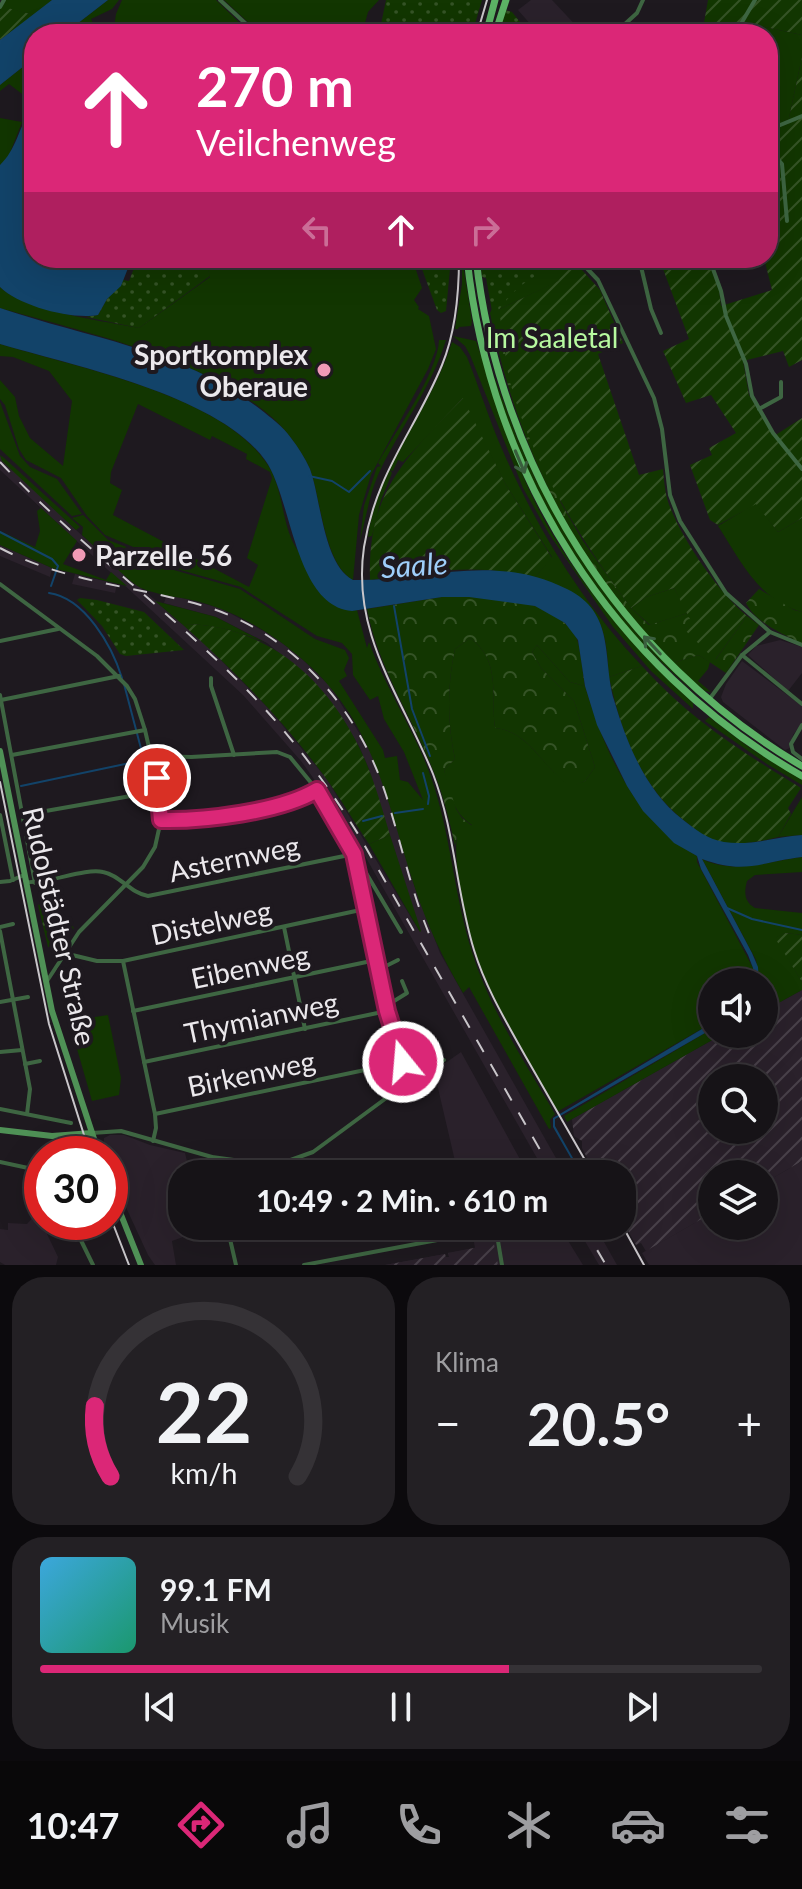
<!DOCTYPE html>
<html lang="de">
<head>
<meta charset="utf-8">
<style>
	body { margin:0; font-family:Lato,sans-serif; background:#232024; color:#f1f3f6; height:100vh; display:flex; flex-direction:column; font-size:30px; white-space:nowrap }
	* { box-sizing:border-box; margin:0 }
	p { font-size:26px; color:#9e9ea1 }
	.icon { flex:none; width:44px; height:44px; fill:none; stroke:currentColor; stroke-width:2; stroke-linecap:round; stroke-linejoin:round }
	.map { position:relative; height:1265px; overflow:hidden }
	.side { display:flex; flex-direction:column; gap:12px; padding:12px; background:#0c0a0d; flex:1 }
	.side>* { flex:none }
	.guide { position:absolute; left:24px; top:24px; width:754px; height:244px; border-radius:32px; box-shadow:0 8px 32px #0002,0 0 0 2px #353236; background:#db2777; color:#fff; overflow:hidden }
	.buttons { position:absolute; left:698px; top:968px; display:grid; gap:16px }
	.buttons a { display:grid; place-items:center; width:80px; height:80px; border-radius:50%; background:#161317; box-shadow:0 8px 32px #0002,0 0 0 2px #353236; font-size:40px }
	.speed { position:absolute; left:24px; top:1136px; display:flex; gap:16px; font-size:40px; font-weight:700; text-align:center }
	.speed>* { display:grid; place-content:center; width:104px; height:104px; border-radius:50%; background:#161317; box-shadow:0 8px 32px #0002,0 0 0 2px #353236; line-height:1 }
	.speed .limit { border:12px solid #d22; background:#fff; color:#111 }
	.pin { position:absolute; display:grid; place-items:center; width:68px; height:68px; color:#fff; margin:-34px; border:4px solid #fff; border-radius:50%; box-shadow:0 2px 8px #0007 }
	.me { position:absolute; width:88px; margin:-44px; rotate:343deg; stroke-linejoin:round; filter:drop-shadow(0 0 6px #0008) }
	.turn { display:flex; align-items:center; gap:28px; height:168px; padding:0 40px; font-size:36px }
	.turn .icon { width:104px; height:104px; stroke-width:2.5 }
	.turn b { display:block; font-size:56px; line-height:68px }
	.lanes { display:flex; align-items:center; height:76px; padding:0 40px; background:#0003; justify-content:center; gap:40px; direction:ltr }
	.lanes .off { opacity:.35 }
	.big { font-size:60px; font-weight:700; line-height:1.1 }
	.side .card { flex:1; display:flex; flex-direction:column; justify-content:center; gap:12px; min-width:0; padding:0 28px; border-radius:32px; background:#232024 }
	.side .dial { align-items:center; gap:0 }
	.dial svg { height:208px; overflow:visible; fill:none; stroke:#353236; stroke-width:7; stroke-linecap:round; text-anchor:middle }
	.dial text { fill:#f1f3f6; stroke:none }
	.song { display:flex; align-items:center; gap:24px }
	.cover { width:96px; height:96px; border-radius:12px; background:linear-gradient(135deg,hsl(200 70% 55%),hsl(160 70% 35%)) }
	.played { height:8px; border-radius:4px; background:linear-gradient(90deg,#db2777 65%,#353236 65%) }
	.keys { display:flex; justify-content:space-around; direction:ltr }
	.heat { display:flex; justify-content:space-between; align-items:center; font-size:44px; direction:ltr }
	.side .tiles { flex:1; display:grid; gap:12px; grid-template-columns:1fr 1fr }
	.card:last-child { grid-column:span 2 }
	.trip { position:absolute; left:168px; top:1160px; width:468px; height:80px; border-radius:32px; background:#161317; box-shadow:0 8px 32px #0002,0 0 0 2px #353236; font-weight:700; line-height:80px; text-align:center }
	.dock { display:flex; height:128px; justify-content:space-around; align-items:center; background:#090809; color:#9e9ea1 }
	.dock .icon { width:56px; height:56px }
	.dock .selected { color:#db2777 }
	.dock b { font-size:36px; color:#f1f3f6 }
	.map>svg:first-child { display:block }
</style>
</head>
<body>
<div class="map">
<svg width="802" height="1265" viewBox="0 0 802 1265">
	<defs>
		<pattern id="industrial-furrows" width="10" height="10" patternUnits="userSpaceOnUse" patternTransform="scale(2)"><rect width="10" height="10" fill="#2a212b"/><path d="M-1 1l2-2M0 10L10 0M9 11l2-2" fill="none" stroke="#49414a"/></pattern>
		<pattern id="forest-crowns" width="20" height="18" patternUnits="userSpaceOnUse" patternTransform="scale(2)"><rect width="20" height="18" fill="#123601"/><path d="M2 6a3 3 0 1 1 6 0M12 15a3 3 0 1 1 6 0" fill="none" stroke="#355326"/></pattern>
		<pattern id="park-dots" width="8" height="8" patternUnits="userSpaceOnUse" patternTransform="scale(2)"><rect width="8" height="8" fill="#123601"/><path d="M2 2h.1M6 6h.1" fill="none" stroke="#355326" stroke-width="1.8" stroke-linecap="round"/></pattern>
		<pattern id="garden-furrows" width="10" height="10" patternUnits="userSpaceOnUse" patternTransform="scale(2)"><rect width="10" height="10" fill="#123601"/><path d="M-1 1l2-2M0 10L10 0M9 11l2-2" fill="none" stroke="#355326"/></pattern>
	</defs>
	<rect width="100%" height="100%" fill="#1e191f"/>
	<g fill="#2a212b">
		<polygon points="531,0 552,0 581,31 578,34 539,34 518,10"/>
		<polygon points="0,456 76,530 208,647 269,709 326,778 420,932 369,769 359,746 339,713 306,675 267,643 216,617 164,603 167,594 220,608 273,636 299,656 330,686 371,752 385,783 414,885 440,953 565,1174 546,1174 349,828 301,761 243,695 0,470"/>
		<polygon points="0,545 52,568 50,577 0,556"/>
		<polygon points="75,574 117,584 115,593 72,584"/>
		<polygon points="780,640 802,647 802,673 788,691 748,655 756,646"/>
		<polygon points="742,661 802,706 802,723 793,735 790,748 785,750 723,702 721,697 726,684"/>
		<polygon points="461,1052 521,1161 513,1166 516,1174 458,1174 434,1071"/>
		<polygon points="110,1135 124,1135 150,1145 185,1153 190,1174 182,1174 182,1220 180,1221 183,1237 172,1241 176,1265 155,1265 148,1255 124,1203 110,1163 110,1154 107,1154 104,1144 104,1138"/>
		<polygon points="802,1161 802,1265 649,1265 642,1253 712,1213 712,1226 764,1226 764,1183"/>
		<polygon points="37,1213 58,1257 56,1265 5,1265 0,1262 0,1229 8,1230 8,1223 27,1224"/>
		<polygon points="471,1226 559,1226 583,1265 385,1265 445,1254 446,1257 449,1257 448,1253 475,1248"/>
		<polygon points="576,1226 595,1226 617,1265 599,1265"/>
	</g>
	<g fill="url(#industrial-furrows)" fill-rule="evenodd">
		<path d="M802 990V1161L764 1183V1174H712V1213L646 1251 641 1243 636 1245 622 1220V1174H601L600 1171 593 1170 582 1148V1141L574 1136 572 1119 723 1034H764V1011ZM712 1078H764V1130H712Z"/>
		<polygon points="494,1244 498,1265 385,1265 445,1254 446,1257 449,1257 448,1253"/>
	</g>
	<g fill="#123601" fill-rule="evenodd">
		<polygon points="6,0 52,0 34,15 1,7"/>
		<polygon points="108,0 119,0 112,9 91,19 93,23 80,34 64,34"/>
		<polygon points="122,0 216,0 247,30 245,34 113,34 116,14"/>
		<polygon points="224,0 379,0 368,12 362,34 261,34"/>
		<polygon points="743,22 802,35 802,57 789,118 777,124 775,116 768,115 768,34 736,34"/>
		<polygon points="34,58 34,103 9,84 0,91 0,85"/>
		<polygon points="0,118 22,122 8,158 0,165"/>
		<path d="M204 258H412L422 288 414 300 419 307 418 309 429 316 436 349 428 369 371 475 359 515 353 580C324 564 321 499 310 469 307 462 302 454 298 448 249 367 86 333 0 308V287C24 311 104 321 139 328L210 277Z"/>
		<polygon points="462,258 472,321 471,326 459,327 458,329 455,329 462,284"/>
		<polygon points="527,258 573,260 559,281 498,310"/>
		<path d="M453 336 476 341C493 389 506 438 527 485 565 570 627 640 693 703V709L651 671 613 627 549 534 523 488 470 355 465 346Z"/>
		<path d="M439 340H446C431 389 399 429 378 475 369 496 366 518 360 541L364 506 377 467 381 466 378 463C395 432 438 373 439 340Z"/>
		<path d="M452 342 460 347 467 357C479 387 489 419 502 449 537 529 582 603 642 666L609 677C606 613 595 599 534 578L552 557 506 485 462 399 403 462 398 460 393 471 390 470 392 473 381 500 372 536 368 537C378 465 431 410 452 342Z"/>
		<path d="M0 344C74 367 218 394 265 461 284 486 280 519 295 546 306 566 336 593 352 611L357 610 367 648 369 642C386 690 416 732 432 780 451 836 454 895 472 952 490 1010 525 1062 555 1114L550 1120 551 1128 549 1129 469 987 463 993C443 959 427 925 415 888 385 798 375 718 296 654 268 631 236 612 200 602 182 597 159 596 141 588 126 580 97 548 82 535L83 527 72 518 83 515 108 540 137 551 153 564 240 589 315 639 345 650 349 658 344 670 347 676 339 681 383 750 385 758 397 756 400 780 408 782 423 800 404 752 384 719 378 696 370 700 353 675 352 654 342 643 317 636 241 587 159 564 138 549 105 535 87 516 61 478 26 460 19 449 5 405 0 399V380L15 397 19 416 30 438 63 466 72 401 49 371 13 357 0 356ZM138 404 210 440 212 436 247 454 246 459 270 472 272 478 247 558 258 565 249 587 113 515 122 490 110 483 111 472Z"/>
		<path d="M492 371 516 435 535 478 578 554 620 613 646 644 698 696C671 671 644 647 620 619 560 548 517 459 492 371Z"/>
		<polygon points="0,402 20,456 30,467 57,479 82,514 72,516 0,449"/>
		<polygon points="0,455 3,457 80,527 76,530 2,461"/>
		<path d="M756 503 778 532 802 518V612C759 601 740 560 718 526Z"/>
		<polygon points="41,508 77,541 63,564 106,580 111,572 127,586 52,568 0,545 0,531 35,547 40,531 37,511"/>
		<polygon points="674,588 688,613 650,625 631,608 646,597"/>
		<path d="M155 601 216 617 266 643C237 631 213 624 182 624Z"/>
		<path d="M470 638C501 660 491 694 495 728 530 731 543 769 571 786L585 781 595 767 574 701 541 668 532 652 537 645 570 682 585 686C605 753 635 820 697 856V862L753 968 754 982H712V1023L557 1112C515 1038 466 965 458 877 457 863 455 849 457 835L472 825C452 812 449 791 444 770L455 759C447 723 447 685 455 649Z"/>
		<polygon points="699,655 710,662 708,669 698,681 711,692 705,691 672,663"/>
		<polygon points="709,717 750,748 802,780 802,785 767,764 705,721"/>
		<polygon points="802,797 802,835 778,837"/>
		<polygon points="390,835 421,931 420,932 369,844"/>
		<path d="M802 857V872L755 875 747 881C744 892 744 902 755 908L802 913V935L785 933 776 938 802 982V990L764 1011V982H759L756 960 702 859C734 875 769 861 802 857Z"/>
		<polygon points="108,1015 121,1078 119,1095 92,1101 69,1021"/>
		<polygon points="712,1029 712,1034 723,1034 567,1122 564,1116"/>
	</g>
	<g fill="url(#forest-crowns)">
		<path d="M492 309 499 310 561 503 583 541 631 608 649 625 688 613 693 624 686 629 716 659 747 616 759 625 726 673 699 655 672 663C655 643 635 624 619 603 552 513 512 423 490 313Z"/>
		<path d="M759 589 794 610 802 612V644C782 633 757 624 746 603Z"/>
		<path d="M442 597C484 597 551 594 576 637 580 644 583 676 585 686L570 682 537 645 532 652 541 668 574 701 595 767 585 781 571 787C543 769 530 731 495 728 491 694 501 660 470 638L455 649C447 685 447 723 455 759L444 770 456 809 462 818 476 829 465 842 457 836 455 846C450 822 444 798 435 775 413 718 379 670 367 609Z"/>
	</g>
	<g fill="url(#park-dots)">
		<polygon points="386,0 482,0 472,34 379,34"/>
		<polygon points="505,10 512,12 530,34 499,34"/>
		<polygon points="138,258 204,258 210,276 139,328 86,317 98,315 107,299 123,280 129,281"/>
		<polygon points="418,258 451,258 446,311 441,313 437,310"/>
		<path d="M480 258H572C536 277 524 276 498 311H492L486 278 482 277Z"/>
		<polygon points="80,598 97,600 144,612 184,650 126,656 120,654 102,626 77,600"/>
		<polygon points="49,901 74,928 58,946 48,947 38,905"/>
	</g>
	<g fill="url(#garden-furrows)">
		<polygon points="708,0 802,0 802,35 743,22 736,34 702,34"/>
		<polygon points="0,6 34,15 0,40"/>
		<polygon points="802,57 802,360 789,367 783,351 743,361 749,395 774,436 802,418 802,518 778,532 756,504 718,525 710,520 690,465 712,455 709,448 736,433 711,395 686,403 663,351 689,339 659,258 707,258 719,290 721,306 772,290 764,258 768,258 768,115 775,116 777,123 789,118"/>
		<path d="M573 260 600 290 623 343 598 354 639 475 663 469C664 481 665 495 670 507 683 541 719 593 747 616L715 660 685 630 692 623 674 588 646 597 631 608C581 539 533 466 510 382 504 358 505 333 498 310L558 281Z"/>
		<path d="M463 398 506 485 552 558 534 578C481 562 424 572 370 580 367 491 406 458 463 398Z"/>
		<path d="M182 624C263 624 324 675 359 747 373 775 381 805 390 835L369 844C354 822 341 799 325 777 283 720 234 670 182 624Z"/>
		<path d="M642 666C691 720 739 750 801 788L788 808 791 814 778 837C756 843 727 848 705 837 698 833 692 826 686 822 640 787 621 731 609 677Z"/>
		<polygon points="785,933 802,935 802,982 775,938"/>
	</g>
	<g fill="#124369">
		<polygon points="52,0 108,0 64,34 34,34 34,58 0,85 0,40"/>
		<path d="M30 110 34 111V258H132L121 286 107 299 98 315C72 320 19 306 0 287V165C16 150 19 128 30 110Z"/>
		<path d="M0 308C88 338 184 350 260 409 271 418 283 426 291 438 298 447 305 458 310 469 321 499 323 564 353 580 430 581 491 552 567 589 616 613 602 658 614 700 627 744 646 791 682 819 696 830 707 839 724 842 751 846 776 837 802 835V857C760 862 745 875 702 859L752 953 758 967 759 982H754L753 968 748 955 701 869 697 856 674 843 643 811 627 786 597 725 585 686 578 640 565 623 535 606 469 597H442L352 611C294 606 292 497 265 460 218 395 74 366 0 344Z"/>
		<polygon points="712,1023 712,1029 555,1119 555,1126 582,1174 580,1174 553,1127 553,1118"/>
	</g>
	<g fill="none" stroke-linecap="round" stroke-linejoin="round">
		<g stroke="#124369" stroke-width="2">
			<polyline points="309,476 332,481 349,492 370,471"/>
			<polyline points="0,532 52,559 58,566 51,586"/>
			<path d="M49 593C85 598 112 646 122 678"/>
			<polyline points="394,606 412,709 430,756"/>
			<polyline points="423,773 429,796 428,804"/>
			<polyline points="21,786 144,760 124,684"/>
			<polyline points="395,813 423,809"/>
			<polyline points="363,821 382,816"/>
			<polyline points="727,908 752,919 802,930"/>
		</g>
		<g stroke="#3e6642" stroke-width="4">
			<polyline points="220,0 257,34"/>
			<polyline points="0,7 4,0"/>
			<polyline points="614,34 637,13 643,0"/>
			<polyline points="735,34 755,0"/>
			<polyline points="768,130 802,116"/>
			<polyline points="768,148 782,164 787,221"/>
			<polyline points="577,258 598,280 654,398 662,429 670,495 680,521 726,593 770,632 802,645"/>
			<polyline points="639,258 651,309 661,333"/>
			<polyline points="709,258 721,291 726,316 746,364 752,396 773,433 802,469"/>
			<polyline points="759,409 781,397 781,382"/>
			<polyline points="0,584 97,656 127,686 135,699 145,730 159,791 159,829 155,847 143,867 79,932 47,981"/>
			<polyline points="0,641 58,629"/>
			<polyline points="742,655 802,704"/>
			<polyline points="211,678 211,686 234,755"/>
			<polyline points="0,695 35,883"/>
			<polyline points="711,697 742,655 770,632"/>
			<polyline points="1,700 119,676"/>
			<polyline points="802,725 791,744 793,752 802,759"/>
			<polyline points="12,755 145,730"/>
			<polyline points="153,756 191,757 277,752 290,757 317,790 401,932"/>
			<polyline points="0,815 13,880"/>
			<polyline points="23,815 159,791"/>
			<path d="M161 820C204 822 280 812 317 790"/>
			<polyline points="0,882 10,881 24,875"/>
			<path d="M26 882C49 884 83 868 103 872 120 875 130 893 148 896L354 854 387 1011 408 1082 313 1152 285 1162 263 1164 212 1157 121 1131 92 1133"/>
			<polyline points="0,927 13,924"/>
			<polyline points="284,927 305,1029"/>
			<polyline points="0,931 30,1089 27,1114"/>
			<polyline points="64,953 97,961 123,961 365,909"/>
			<polyline points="123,961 155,1114 156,1128 153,1141"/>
			<polyline points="378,970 398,960"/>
			<polyline points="0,1002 28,997"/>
			<polyline points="386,1006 407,993 402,981"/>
			<polyline points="133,1011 376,960"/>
			<polyline points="0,1052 22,1050"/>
			<polyline points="144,1062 387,1011"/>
			<polyline points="25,1064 40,1061"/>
			<polyline points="408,1082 444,1060"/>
			<polyline points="0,1109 71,1123"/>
			<polyline points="155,1114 403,1062"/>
			<polyline points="212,1157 216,1174"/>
			<polyline points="0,1162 42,1171"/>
			<polyline points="72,1222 93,1265"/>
			<polyline points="227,1226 236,1265"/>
			<polyline points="304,1265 496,1229 502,1265"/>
		</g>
		<g stroke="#4f9156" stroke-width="6">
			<polyline points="0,751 52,1011 99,1154"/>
			<polyline points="0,1130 52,1136 92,1133"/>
			<polyline points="110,1187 141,1265"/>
		</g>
		<g stroke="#5cb265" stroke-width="7">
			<polyline points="486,34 495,0"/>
			<polyline points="495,34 506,0"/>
			<path d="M467 258C490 474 613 668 802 776"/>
			<path d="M476 258C499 467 620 659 802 766"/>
		</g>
		<g stroke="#c9c6ca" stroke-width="2">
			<polyline points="477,34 487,0"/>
			<path d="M459 258C459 294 456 331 442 365 415 431 376 472 364 547 351 635 402 697 433 774 455 831 456 892 474 950 486 989 507 1023 527 1059 549 1097 571 1136 593 1174"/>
			<polyline points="0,782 49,1024 90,1154"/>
			<polyline points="110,1216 129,1265"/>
			<polyline points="622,1225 644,1265"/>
		</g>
		<g stroke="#c9c6ca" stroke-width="2" stroke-dasharray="14 14" stroke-linecap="butt">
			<path d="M0 462C78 545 172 612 251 694 292 737 327 784 358 834L554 1174"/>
			<path d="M0 548C64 582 136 586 204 606 293 633 358 708 386 795 402 846 412 897 434 945"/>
			<polyline points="583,1226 606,1265"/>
		</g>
	</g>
	<defs><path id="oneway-shaft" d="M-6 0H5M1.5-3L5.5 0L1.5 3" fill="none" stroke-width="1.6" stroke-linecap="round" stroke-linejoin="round" transform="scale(2)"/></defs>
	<g stroke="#3a5e3e">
		<use href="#oneway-shaft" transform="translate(520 462) rotate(67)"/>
		<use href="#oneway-shaft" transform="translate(652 645) rotate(-133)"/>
	</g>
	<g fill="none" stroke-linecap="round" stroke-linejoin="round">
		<g stroke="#8e194d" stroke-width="20">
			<path id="route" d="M157 778 161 820C204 821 280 812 317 790L354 854 387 1011 403 1062"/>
		</g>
		<use href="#route" stroke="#db2777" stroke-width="14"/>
	</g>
	<g fill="#f09ab6" stroke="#1e191f" stroke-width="3">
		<circle cx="324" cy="370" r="8"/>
		<circle cx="79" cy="555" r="8"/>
	</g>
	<g text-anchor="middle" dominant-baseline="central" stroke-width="8" stroke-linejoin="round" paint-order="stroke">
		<g font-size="28" fill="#b7f9a0" stroke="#1e191f">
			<text x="552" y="337">Im Saaletal</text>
		</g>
		<g font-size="28" font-weight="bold" fill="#ebe8ec" stroke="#1e191f" text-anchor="end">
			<text x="308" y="354">Sportkomplex<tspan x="308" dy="32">Oberaue</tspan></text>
			<text x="95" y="555" text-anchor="start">Parzelle 56</text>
		</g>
		<g font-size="28" fill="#ebe8ec" stroke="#1e191f">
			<text transform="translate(234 858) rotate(-12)">Asternweg</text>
			<text transform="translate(211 922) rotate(-12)">Distelweg</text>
			<text transform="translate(60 926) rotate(77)">Rudolstädter Straße</text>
			<text transform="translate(250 966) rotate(-12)">Eibenweg</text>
			<text transform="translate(261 1017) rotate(-12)">Thymianweg</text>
			<text transform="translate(251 1073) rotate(-12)">Birkenweg</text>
		</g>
		<g font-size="30" font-style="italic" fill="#9ecefa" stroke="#1e191f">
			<text transform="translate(414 564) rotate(-4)">Saale</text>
		</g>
	</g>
</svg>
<div class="buttons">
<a><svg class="icon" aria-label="sound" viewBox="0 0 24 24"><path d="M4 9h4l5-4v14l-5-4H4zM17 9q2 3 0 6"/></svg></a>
<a><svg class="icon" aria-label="search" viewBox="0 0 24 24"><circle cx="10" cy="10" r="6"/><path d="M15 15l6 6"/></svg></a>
<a><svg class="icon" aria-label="layers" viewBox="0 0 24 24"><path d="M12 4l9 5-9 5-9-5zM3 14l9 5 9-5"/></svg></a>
</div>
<div class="speed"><div class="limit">30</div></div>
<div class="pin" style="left:157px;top:778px;background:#d93025"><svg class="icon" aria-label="arrive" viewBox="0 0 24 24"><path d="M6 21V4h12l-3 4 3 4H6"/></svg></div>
<svg class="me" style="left:403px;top:1062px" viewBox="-20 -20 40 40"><circle r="17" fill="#db2777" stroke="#fff" stroke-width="3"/><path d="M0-11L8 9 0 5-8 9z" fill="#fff"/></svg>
<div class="trip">10:49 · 2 Min. · 610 m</div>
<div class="guide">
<div class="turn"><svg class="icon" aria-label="ahead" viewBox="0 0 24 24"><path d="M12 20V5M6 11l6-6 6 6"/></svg><div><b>270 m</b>Veilchenweg</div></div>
<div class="lanes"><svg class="icon off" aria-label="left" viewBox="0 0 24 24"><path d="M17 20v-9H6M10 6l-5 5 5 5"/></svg><svg class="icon" aria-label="ahead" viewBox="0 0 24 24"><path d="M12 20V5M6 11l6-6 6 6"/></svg><svg class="icon off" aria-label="right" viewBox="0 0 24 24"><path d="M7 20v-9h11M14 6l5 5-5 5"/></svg></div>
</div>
</div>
<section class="side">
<div class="tiles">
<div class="card dial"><svg viewBox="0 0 100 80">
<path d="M14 69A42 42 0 1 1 86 69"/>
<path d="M14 69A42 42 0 0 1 8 42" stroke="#db2777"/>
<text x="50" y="56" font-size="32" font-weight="700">22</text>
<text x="50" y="72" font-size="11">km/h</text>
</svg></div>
<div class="card"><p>Klima</p>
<div class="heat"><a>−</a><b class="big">20.5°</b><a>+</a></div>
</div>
<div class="card">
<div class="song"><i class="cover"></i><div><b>99.1 FM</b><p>Musik</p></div></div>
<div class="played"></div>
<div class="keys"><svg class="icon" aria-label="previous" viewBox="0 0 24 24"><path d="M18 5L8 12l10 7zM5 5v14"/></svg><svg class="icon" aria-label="pause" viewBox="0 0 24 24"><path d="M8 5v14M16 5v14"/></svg><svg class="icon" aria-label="next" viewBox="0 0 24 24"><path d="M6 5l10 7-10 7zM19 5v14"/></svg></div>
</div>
</div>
</section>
<nav class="dock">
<b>10:47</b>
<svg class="icon selected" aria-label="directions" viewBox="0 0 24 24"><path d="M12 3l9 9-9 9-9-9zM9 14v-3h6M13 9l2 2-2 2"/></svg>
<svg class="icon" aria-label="music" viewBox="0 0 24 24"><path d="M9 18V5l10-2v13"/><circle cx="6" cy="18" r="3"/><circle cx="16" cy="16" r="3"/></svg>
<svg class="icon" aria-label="phone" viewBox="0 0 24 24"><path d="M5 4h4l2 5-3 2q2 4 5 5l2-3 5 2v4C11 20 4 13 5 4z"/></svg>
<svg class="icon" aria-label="climate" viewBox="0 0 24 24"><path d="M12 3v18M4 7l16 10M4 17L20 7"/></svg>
<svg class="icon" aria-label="car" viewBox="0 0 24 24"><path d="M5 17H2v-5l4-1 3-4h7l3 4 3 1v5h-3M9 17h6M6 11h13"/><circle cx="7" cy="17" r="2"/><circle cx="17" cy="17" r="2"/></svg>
<svg class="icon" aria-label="filters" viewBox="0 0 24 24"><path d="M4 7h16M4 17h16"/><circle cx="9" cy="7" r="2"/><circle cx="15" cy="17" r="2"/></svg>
</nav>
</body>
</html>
